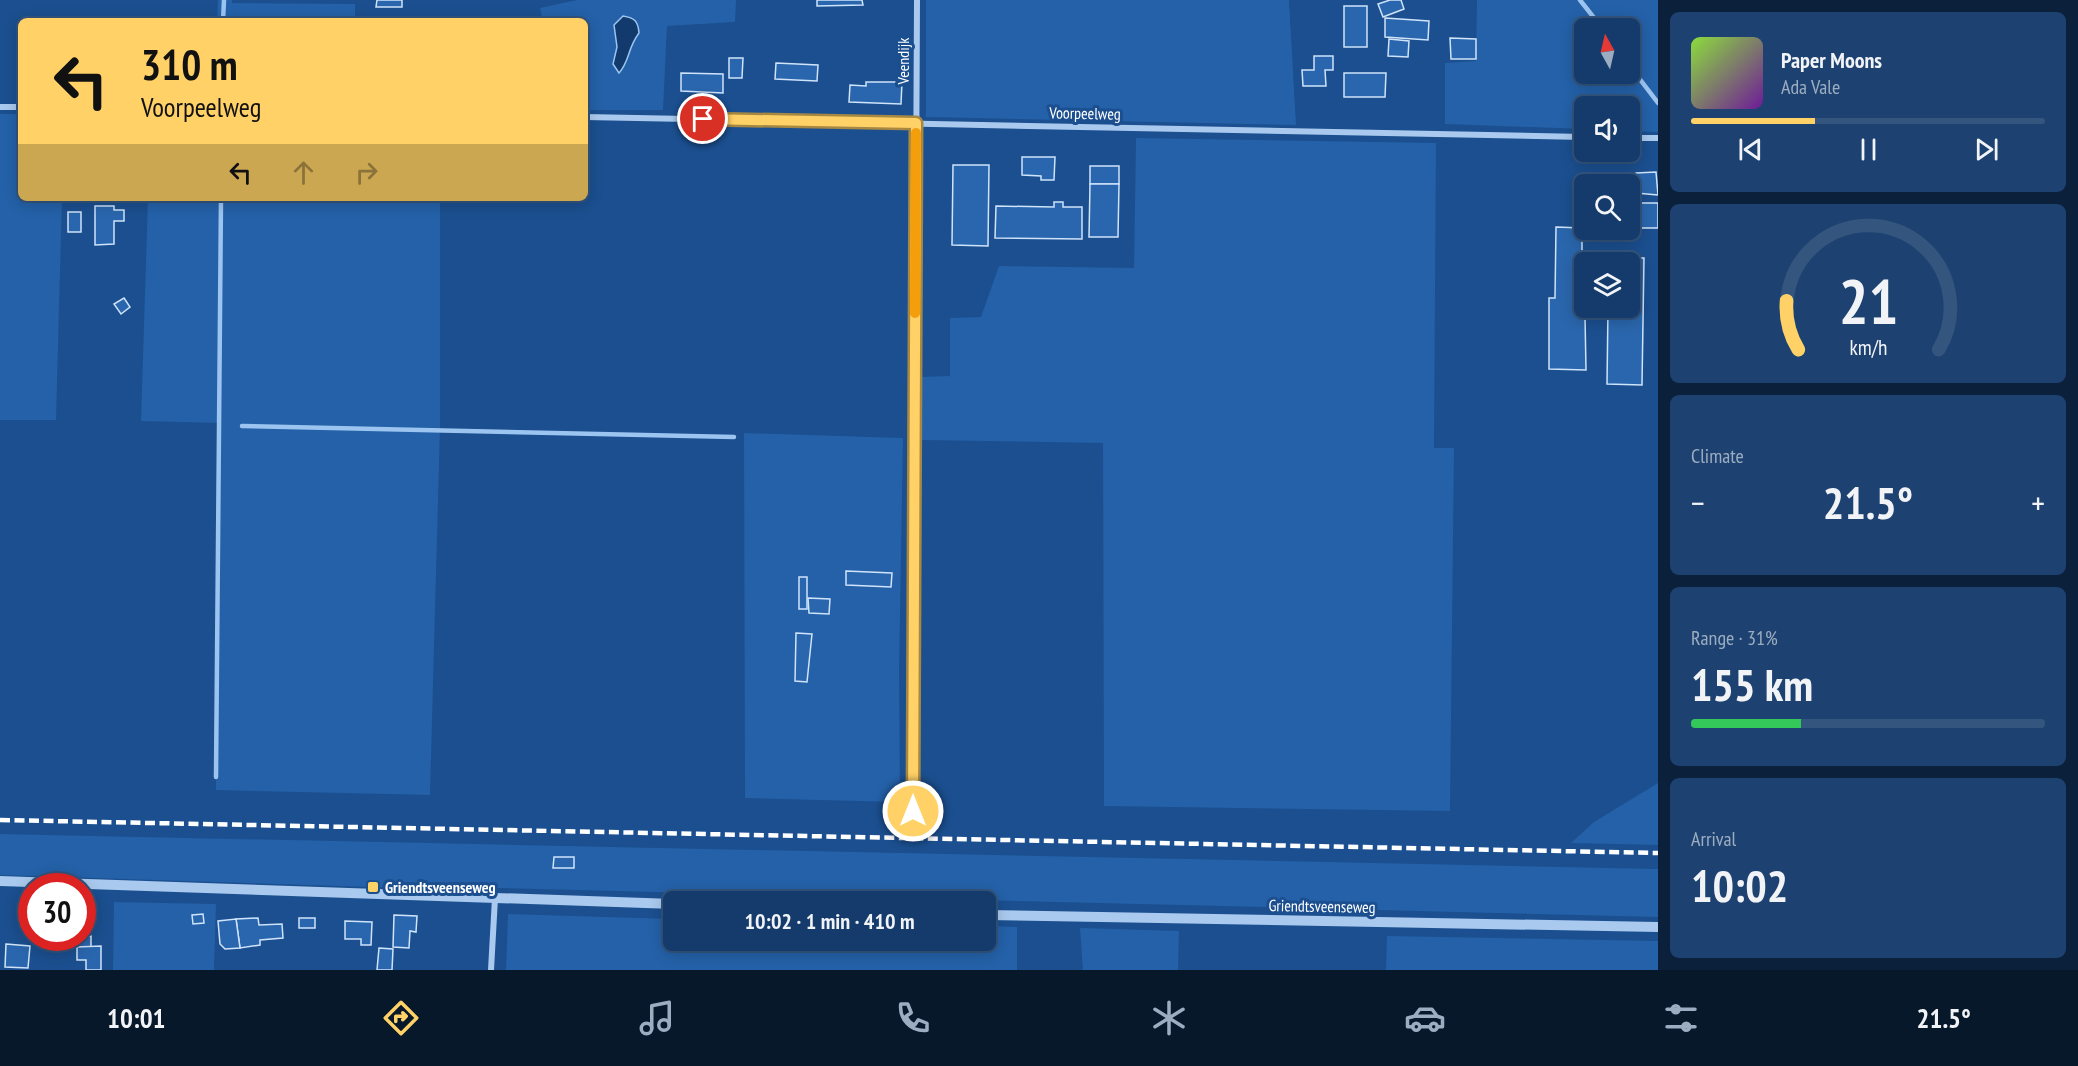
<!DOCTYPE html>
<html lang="en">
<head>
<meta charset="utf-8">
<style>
	body { margin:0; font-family:"PT Sans Narrow",sans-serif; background:#1d4271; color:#f1f3f6; height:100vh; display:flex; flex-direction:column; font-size:22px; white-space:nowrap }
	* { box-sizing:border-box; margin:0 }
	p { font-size:20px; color:#9dadc1 }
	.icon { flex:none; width:33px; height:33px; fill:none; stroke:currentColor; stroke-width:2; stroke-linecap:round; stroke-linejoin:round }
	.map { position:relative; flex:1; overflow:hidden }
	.side { display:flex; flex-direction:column; gap:12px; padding:12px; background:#0b203b; width:420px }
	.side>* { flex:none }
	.guide { position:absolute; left:18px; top:18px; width:570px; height:183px; border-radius:9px; box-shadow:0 3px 15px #0003,0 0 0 2px #33557e; background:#ffd166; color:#111; overflow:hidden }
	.needle { width:39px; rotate:352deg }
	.tools { position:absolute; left:1574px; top:18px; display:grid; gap:12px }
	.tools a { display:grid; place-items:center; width:66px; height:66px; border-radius:9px; background:#143b6b; box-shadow:0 3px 15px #0003,0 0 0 2px #33557e; font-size:30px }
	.speed { position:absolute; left:18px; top:873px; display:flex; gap:12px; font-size:30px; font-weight:700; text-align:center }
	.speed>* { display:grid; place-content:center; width:78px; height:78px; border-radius:50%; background:#143b6b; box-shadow:0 3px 15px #0003,0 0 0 2px #33557e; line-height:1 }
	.speed .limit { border:9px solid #d22; background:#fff; color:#111 }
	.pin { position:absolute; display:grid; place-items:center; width:51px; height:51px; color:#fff; margin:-26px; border:3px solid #fff; border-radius:50%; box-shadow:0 2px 6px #0007 }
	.me { position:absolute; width:66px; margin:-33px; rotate:0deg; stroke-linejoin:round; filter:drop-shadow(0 0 4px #0008) }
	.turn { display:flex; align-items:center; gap:21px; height:126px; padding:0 24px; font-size:27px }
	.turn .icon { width:78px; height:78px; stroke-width:2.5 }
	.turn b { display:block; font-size:42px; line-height:51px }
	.lanes { display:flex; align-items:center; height:57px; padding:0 24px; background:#0003; justify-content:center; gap:30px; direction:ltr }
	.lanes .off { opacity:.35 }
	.big { font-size:45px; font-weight:700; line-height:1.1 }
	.side .widget { flex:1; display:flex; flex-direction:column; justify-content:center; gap:9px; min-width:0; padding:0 21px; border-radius:9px; background:#1d4271 }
	.side .dial { align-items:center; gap:0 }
	.dial svg { height:156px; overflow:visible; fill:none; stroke:#33557e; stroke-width:7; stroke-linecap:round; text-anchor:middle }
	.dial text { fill:#f1f3f6; stroke:none }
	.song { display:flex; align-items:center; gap:18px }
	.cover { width:72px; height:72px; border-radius:9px; background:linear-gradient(135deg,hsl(90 70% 55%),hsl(280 70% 35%)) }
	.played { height:6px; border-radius:3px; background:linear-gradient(90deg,#ffd166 35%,#33557e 35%) }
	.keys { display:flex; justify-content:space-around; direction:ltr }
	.heat { display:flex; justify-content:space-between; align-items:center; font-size:33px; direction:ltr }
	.charge { height:9px; border-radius:4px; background:linear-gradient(90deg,#34c759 31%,#33557e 0) }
	.trip { position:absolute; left:663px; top:891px; width:333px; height:60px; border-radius:9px; background:#143b6b; box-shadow:0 3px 15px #0003,0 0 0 2px #33557e; font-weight:700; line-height:60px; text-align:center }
	.menu { display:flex; height:96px; justify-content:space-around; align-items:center; background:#08182b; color:#9dadc1 }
	.menu .icon { width:42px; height:42px }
	.menu .selected { color:#ffd166 }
	.menu b { font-size:27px; color:#f1f3f6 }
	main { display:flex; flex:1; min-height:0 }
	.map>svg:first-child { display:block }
</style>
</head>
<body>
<main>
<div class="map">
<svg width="1658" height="970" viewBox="0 0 1658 970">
	<rect width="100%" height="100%" fill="#1b4f8f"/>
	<g fill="#2461a8" fill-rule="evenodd">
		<polygon points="218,0 232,0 232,3 355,4 355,21 217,21"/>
		<path d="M577 0H736L735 22 667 26 663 110H585V21H543L540 8ZM615 25 639 33 628 49 625 66 613 64 617 47Z"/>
		<polygon points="926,0 1289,0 1296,125 926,117"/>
		<path d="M1477 0H1658V132L1629 131V106H1584V129L1445 124V63L1476 61ZM1584 28H1629V74H1584Z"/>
		<polygon points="0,114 21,114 21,198 62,198 56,420 0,420"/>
		<polygon points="1136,138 1436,143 1434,448 1454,448 1450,811 1104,806 1103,443 920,440 920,377 950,376 950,318 981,317 999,266 1134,268"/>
		<polygon points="148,198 440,198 440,427 430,795 216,790 216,578 220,423 141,421"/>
		<polygon points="744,433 903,438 899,671 900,795 898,802 745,798"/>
		<polygon points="1658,783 1658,845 1571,843 1594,822"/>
		<polygon points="0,834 1658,869 1658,917 456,887 432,889 0,875"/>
		<polygon points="114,902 216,904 214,970 113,970"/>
		<polygon points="508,914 673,919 674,940 986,940 986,926 1017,927 1017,970 506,970"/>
		<polygon points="1080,928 1179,931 1178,970 1083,970"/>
		<polygon points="1387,936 1658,941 1658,970 1386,970"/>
	</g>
	<path fill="#123a6d" stroke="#9cc4f0" stroke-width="1.5" d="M623 16C635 18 638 21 639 33 627 49 630 61 619 73L613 64 617 47 614 25Z"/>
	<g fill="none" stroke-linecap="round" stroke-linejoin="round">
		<g stroke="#9cc4f0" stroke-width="4.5">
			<polyline points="1580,0 1602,28"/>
			<polyline points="223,21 224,0"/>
			<polyline points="1629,65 1658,103"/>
			<polyline points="242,426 734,437"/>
			<polyline points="216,777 221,198"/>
		</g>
	</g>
	<g fill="#2a66ad" stroke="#cfe3fa" stroke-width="1.5">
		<polygon points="377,0 402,0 402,7 376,7"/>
		<polygon points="817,0 862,0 863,5 817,6"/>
		<polygon points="1390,0 1401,0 1404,9 1383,17 1378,4"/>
		<rect x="1344" y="6" width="23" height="41"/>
		<polygon points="1385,18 1429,21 1428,40 1385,37"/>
		<polygon points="1450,38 1476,39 1476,59 1451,59"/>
		<polygon points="1389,39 1409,41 1408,57 1388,56"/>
		<polygon points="1314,56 1333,56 1333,70 1325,70 1326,86 1303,86 1302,70 1314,70"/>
		<polygon points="729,58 743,58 742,78 729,78"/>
		<polygon points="776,63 818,65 817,81 775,79"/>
		<polygon points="681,73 723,74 723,93 681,91"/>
		<polygon points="1344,73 1386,73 1385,97 1344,97"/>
		<polygon points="866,82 902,82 901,104 849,102 850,85 866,86"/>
		<polygon points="1022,157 1055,157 1054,180 1041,180 1041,176 1022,175"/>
		<polygon points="953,165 989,165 988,246 952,245"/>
		<rect x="1090" y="166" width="29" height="18"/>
		<polygon points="1656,172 1658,195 1636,193 1636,173"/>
		<polygon points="1090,184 1119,184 1118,237 1089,237"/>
		<polygon points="1054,202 1063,202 1063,207 1082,207 1082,239 995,238 996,206 1054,207"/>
		<polygon points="1639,203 1658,203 1658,228 1638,228"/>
		<polygon points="95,206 114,206 114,210 124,210 124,221 114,221 114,244 95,245"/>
		<rect x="68" y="212" width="13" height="20"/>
		<polygon points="1556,227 1582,228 1582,258 1586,257 1586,262 1584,262 1586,370 1549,369 1549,298 1555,298"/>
		<rect x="1607" y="230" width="17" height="7"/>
		<polygon points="1608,258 1644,258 1642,385 1607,384 1608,308 1629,308 1629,262 1608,262"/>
		<polygon points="124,298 130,307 121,314 114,304"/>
		<polygon points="846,571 892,573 891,587 846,585"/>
		<rect x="799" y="577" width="8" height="32"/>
		<polygon points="808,598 830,599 829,614 809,613"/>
		<polygon points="796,633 812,634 807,682 795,681"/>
		<polygon points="554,857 574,857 574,868 553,868"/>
		<polygon points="203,914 204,923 193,924 192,915"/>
		<polygon points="394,915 417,916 416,932 410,931 409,948 393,947"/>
		<polygon points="258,918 259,925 282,924 283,938 260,940 260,945 240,948 236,919"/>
		<rect x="299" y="918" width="16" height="10"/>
		<polygon points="236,919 240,948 225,949 220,944 218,921"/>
		<polygon points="345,921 372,922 371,945 361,945 361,939 345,939"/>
		<polygon points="91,936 91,947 77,947 77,938"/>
		<polygon points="6,944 30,946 28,968 5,967"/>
		<polygon points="101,946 101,970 86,970 86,960 77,960 77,947"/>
		<polygon points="379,948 393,949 392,970 377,970"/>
	</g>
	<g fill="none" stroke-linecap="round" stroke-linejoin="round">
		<g stroke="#a9c9ee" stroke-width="6">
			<polyline points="0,107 21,107"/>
			<polyline points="585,117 1584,137"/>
			<polyline points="1629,138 1658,138"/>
			<polyline points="913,811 917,0"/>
			<polyline points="491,970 495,898"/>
		</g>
		<g stroke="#a9c9ee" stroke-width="10">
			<polyline points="0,881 674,904"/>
			<polyline points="986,915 1658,927"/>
		</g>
		<polyline stroke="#fff" stroke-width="4.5" stroke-dasharray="10 4.5" stroke-linecap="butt" points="0,820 1658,853"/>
	</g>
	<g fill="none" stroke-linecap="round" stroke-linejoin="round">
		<g stroke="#a68842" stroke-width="15">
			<polyline id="route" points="703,119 916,123 913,811"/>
		</g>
		<use href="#route" stroke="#ffd166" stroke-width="10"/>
		<polyline stroke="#f59e0b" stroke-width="10" points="915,313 916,133"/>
	</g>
	<rect fill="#ffd166" stroke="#1b4f8f" stroke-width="2" x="367" y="881" width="12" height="12" rx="3"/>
	<g text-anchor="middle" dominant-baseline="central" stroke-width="6" stroke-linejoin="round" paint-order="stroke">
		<g font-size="16" fill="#fff" stroke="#1b4f8f">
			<text transform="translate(903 61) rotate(-90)">Veendijk</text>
			<text transform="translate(1085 113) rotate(1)">Voorpeelweg</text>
			<text transform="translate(1322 906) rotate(1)">Griendtsveenseweg</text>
		</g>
		<g font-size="16" font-weight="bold" fill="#fff" stroke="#1b4f8f" text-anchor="start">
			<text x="385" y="887">Griendtsveenseweg</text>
		</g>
	</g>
</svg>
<div class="tools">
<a><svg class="needle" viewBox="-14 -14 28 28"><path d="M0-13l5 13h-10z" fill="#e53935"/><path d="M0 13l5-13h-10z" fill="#9dadc1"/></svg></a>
<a><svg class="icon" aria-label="sound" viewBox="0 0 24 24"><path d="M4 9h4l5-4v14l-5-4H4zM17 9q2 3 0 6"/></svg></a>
<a><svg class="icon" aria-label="search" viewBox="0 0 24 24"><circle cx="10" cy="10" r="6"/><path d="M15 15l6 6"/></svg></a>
<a><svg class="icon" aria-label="layers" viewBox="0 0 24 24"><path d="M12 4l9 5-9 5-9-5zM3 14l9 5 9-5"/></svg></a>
</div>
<div class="speed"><div class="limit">30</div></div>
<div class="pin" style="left:703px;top:119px;background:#d93025"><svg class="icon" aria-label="arrive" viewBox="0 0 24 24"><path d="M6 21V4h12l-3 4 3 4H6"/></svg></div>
<svg class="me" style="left:913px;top:811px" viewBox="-20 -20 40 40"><circle r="17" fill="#ffd166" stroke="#fff" stroke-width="3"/><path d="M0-11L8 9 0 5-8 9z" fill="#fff"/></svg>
<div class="trip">10:02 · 1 min · 410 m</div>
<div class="guide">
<div class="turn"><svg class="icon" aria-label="left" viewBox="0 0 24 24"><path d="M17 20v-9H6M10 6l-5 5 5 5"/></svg><div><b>310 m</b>Voorpeelweg</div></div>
<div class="lanes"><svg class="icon" aria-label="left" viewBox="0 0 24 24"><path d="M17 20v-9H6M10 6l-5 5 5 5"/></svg><svg class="icon off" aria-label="ahead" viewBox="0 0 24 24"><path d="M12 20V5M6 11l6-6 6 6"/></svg><svg class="icon off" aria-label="right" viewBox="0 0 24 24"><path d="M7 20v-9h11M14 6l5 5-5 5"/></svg></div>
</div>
</div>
<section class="side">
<div class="widget">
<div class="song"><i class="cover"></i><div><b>Paper Moons</b><p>Ada Vale</p></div></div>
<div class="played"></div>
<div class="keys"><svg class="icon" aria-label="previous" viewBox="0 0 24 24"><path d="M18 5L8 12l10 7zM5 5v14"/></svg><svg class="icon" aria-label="pause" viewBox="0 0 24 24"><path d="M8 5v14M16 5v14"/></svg><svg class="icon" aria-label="next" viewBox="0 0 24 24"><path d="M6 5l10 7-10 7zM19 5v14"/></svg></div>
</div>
<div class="widget dial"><svg viewBox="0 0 100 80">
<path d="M14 69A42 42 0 1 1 86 69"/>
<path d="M14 69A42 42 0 0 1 8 44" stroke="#ffd166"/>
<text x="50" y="56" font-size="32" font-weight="700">21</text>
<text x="50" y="72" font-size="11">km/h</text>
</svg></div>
<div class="widget"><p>Climate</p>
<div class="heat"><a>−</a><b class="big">21.5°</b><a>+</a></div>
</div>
<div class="widget"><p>Range · 31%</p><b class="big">155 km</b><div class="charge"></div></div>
<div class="widget"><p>Arrival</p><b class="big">10:02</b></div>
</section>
</main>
<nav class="menu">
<b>10:01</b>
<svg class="icon selected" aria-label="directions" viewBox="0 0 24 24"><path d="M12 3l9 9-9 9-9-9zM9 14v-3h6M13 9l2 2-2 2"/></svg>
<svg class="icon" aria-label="music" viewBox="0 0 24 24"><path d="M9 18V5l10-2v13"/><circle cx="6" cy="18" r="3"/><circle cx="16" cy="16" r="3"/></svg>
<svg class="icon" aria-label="phone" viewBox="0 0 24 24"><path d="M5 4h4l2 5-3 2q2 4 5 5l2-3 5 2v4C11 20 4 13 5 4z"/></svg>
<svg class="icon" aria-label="climate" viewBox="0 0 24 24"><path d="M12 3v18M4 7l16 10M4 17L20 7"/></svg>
<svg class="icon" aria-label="car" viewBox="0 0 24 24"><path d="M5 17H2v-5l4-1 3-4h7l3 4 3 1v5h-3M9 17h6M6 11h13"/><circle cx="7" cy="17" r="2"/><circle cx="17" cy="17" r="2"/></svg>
<svg class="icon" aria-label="filters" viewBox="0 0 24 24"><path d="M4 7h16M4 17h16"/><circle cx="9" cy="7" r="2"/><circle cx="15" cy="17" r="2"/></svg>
<b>21.5°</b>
</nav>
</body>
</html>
